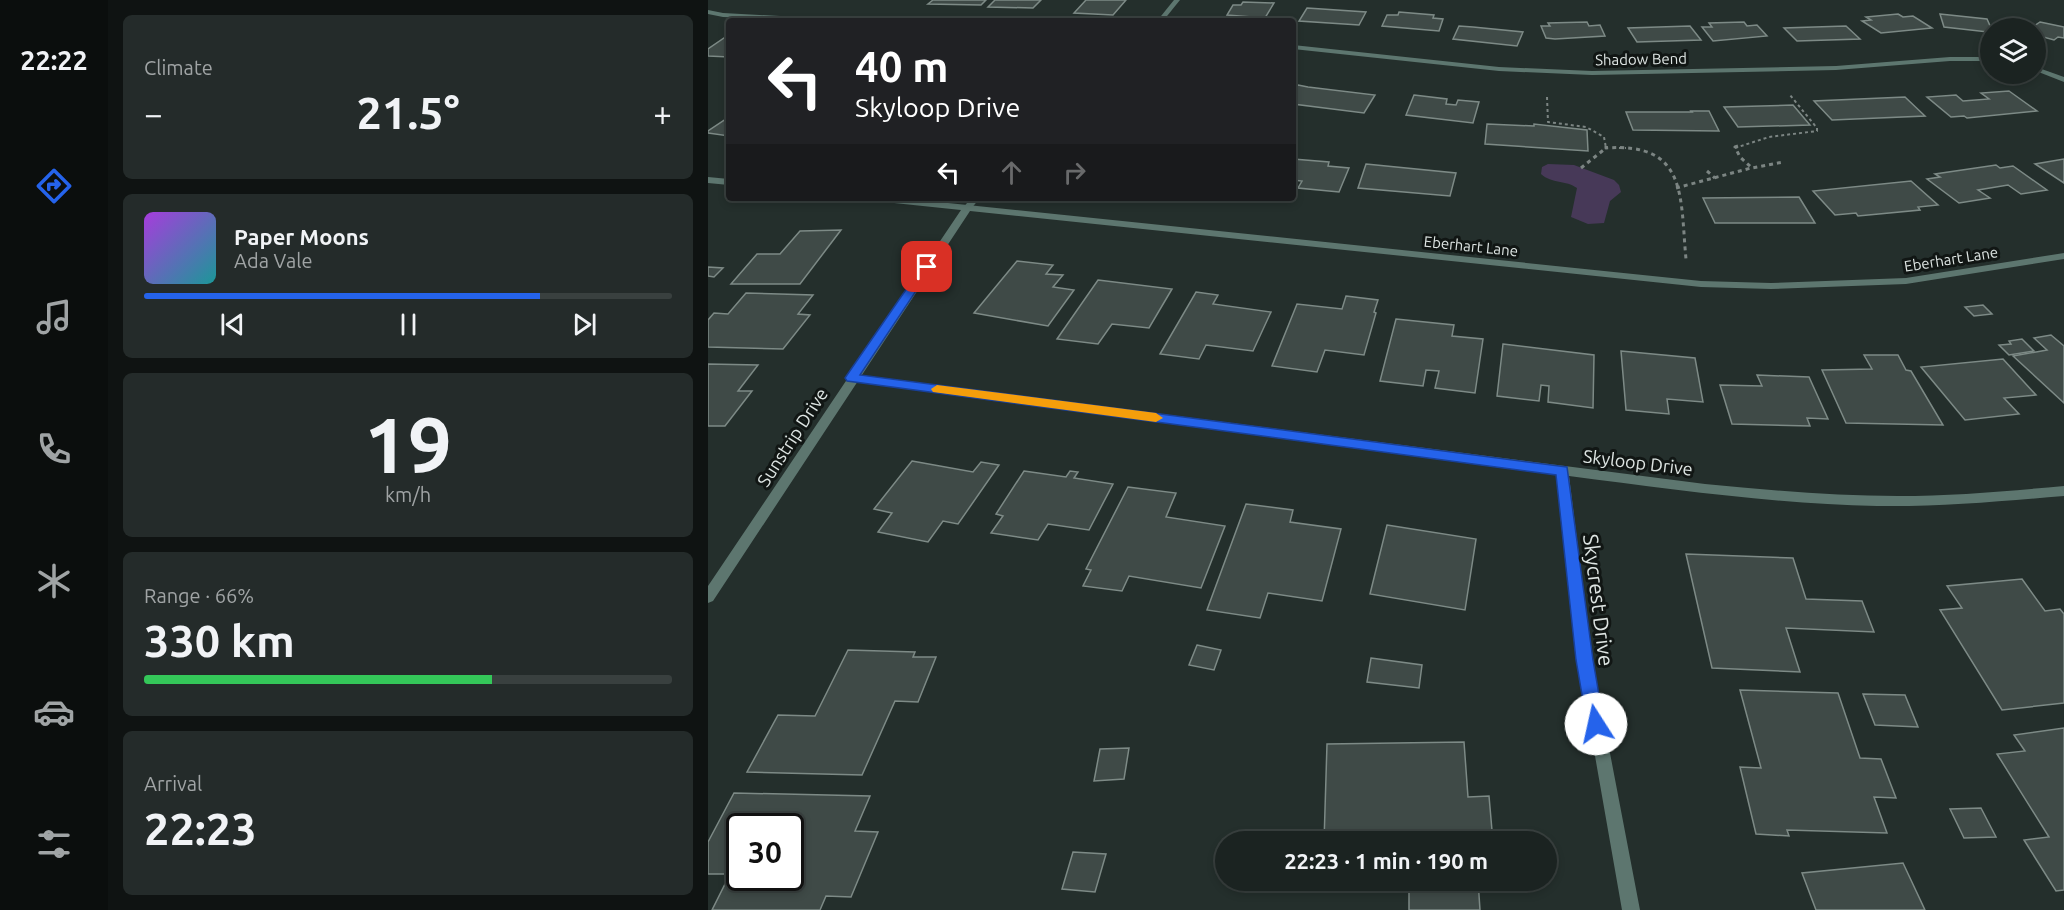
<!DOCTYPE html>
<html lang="en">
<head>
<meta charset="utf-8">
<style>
	body { margin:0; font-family:Ubuntu,sans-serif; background:#242b2a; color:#f1f3f6; height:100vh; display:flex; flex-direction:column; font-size:22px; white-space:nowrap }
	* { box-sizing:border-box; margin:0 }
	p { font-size:20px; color:#a0a4a5 }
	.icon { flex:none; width:33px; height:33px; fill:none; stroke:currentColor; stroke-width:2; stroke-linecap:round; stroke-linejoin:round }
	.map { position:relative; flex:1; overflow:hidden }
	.sheet { display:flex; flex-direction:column; gap:15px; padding:15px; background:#0f1312; width:600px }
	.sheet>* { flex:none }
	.top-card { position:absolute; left:18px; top:18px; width:570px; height:183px; border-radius:6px; box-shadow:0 3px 9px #0003,0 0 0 2px #39403f; background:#202124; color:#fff; overflow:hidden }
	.buttons { position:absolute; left:1272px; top:18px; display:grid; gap:12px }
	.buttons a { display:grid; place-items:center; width:66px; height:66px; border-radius:50%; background:#1b2321; box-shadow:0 3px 9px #0003,0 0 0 2px #39403f; font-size:30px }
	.speed { position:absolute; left:18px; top:813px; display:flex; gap:12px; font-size:30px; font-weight:700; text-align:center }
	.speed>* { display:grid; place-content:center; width:78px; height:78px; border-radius:50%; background:#1b2321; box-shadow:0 3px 9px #0003,0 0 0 2px #39403f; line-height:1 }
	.speed .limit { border:3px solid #111; border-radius:9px; background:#fff; color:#111 }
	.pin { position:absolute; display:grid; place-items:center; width:51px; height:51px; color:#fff; margin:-26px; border-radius:12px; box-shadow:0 3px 9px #0006 }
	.me { position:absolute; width:66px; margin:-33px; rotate:350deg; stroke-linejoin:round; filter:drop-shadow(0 0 4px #0008) }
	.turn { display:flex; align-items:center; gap:21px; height:126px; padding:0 30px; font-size:27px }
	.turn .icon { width:78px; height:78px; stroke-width:2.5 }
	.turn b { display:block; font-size:42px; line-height:51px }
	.lanes { display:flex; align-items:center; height:57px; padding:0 30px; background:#0003; justify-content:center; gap:30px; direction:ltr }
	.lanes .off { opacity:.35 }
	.big { font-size:45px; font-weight:700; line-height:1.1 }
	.sheet .tile { flex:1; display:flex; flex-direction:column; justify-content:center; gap:9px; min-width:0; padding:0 21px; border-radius:9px; background:#242b2a }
	.sheet .dial { align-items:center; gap:0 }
	.dial b { font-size:78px; line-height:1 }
	.song { display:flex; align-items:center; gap:18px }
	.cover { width:72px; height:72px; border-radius:9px; background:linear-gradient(135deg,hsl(280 70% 55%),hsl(180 70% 35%)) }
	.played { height:6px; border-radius:3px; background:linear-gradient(90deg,#2563eb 75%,#39403f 75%) }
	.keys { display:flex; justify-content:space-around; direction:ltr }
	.heat { display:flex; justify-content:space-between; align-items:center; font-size:33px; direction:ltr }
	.charge { height:9px; border-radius:4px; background:linear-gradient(90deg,#34c759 66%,#39403f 0) }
	.trip { position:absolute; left:507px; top:831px; width:342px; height:60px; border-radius:30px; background:#1b2321; box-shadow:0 3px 9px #0003,0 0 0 2px #39403f; font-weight:700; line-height:60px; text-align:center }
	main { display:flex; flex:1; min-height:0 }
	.tab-bar { display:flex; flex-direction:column; width:108px; justify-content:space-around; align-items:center; background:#0b0e0d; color:#a0a4a5 }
	.tab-bar .icon { width:42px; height:42px }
	.tab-bar .on { color:#2563eb }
	.tab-bar b { font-size:27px; color:#f1f3f6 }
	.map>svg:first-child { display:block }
</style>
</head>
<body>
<main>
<nav class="tab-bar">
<b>22:22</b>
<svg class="icon on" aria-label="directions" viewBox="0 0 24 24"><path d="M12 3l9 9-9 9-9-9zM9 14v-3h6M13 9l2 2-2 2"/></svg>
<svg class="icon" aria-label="music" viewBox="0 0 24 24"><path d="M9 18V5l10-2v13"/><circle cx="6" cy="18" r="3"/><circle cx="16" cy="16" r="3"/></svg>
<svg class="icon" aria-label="phone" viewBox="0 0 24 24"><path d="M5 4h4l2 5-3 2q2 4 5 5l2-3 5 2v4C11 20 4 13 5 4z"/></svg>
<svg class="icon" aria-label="climate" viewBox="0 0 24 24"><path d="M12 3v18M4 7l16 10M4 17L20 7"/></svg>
<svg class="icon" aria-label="car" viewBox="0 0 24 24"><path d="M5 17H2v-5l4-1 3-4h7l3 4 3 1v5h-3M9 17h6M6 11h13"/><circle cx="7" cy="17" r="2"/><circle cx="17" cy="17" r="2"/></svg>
<svg class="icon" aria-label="filters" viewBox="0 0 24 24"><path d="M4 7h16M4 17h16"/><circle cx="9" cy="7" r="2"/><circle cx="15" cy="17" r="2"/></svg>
</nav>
<section class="sheet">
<div class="tile"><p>Climate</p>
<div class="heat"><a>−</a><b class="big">21.5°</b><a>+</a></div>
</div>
<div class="tile">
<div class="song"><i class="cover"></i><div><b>Paper Moons</b><p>Ada Vale</p></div></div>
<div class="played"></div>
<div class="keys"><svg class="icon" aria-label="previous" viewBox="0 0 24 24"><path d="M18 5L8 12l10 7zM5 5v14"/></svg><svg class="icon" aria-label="pause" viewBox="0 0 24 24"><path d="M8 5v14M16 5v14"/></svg><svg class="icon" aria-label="next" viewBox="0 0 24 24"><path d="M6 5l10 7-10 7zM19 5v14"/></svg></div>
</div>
<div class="tile dial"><b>19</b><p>km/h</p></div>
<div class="tile"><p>Range · 66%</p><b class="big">330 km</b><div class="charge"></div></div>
<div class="tile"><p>Arrival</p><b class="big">22:23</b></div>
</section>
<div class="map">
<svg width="1356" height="910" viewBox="0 0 1356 910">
	<rect width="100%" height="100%" fill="#242f2c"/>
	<path fill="#473958" d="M840 164 866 165 906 180 911 185 913 192 902 201 896 223 880 224 863 217 869 188C858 180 844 184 833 174L834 167Z"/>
	<g fill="#3f4a47" stroke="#7d8a86" stroke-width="1.5" fill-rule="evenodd">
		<polygon points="225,0 278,0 273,5 220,4"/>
		<polygon points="287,0 333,0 325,8 280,7"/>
		<polygon points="378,0 418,0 405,15 366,13"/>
		<polygon points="535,2 566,3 557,18 519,15 525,5 533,5"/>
		<polygon points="599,8 658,12 651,25 591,21"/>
		<polygon points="691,12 726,15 725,18 735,19 731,31 674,26 679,15 690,15"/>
		<polygon points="1190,14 1195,17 1205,16 1224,28 1173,33 1154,21 1163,20 1158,17"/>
		<polygon points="1232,14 1279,19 1283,28 1280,32 1236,27"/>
		<polygon points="879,22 881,26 892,25 897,36 847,39 838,38 833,26 842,26 840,23"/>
		<polygon points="1036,22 1039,26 1049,25 1059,36 1005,41 994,27 1004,27 1001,23"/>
		<polygon points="1332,22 1356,27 1356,38 1350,37 1346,40 1328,35 1328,28 1323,28"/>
		<polygon points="751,26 765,27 815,32 809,46 745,39"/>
		<polygon points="982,26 993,40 929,42 920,28"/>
		<polygon points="1138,26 1152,39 1089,41 1076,28"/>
		<polygon points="16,38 21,38 21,57 0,56 0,49"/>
		<polygon points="590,85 600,87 667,95 656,113 585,104 585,92"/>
		<polygon points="1301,91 1329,111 1259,118 1256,116 1243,117 1219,97 1248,95 1255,101 1281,99 1273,93"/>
		<polygon points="706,95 739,99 738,104 748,105 750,100 771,102 765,123 698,115"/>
		<polygon points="1197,97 1217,116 1124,120 1106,101"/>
		<polygon points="1085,105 1102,125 1030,127 1016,107"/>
		<polygon points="983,111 1001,111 1011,131 925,130 918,112 984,112"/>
		<polygon points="21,117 21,136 0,133 0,131"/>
		<polygon points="779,124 826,126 826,124 879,130 880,151 777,144"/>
		<polygon points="585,159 621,162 620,166 641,168 631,192 590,188 594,181 585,180"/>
		<polygon points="1356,159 1356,183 1327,164"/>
		<polygon points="658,164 748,173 742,196 650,188"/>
		<polygon points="1288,165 1292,168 1305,166 1339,190 1313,194 1300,185 1270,190 1282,198 1251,203 1219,179 1232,177 1227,174"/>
		<polygon points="1203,181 1230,205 1210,207 1212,210 1150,216 1148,213 1127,215 1105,191"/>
		<polygon points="1091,197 1107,223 1007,223 995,198"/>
		<polygon points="133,230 92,284 23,284 49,254 72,254 92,231"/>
		<polygon points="309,261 345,265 338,274 355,275 345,287 366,290 340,326 266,313"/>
		<polygon points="0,268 0,267 15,268 6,277 0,276"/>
		<polygon points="390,280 464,289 441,328 404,324 390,344 349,339"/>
		<polygon points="488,292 510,295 505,304 563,312 545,351 498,345 491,359 452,354"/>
		<polygon points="38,293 105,295 90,314 102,315 75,349 0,347 0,320 6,313 20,314"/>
		<polygon points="638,296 670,300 666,312 668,313 656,355 617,350 609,372 564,366 589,304 634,309"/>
		<polygon points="1275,305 1284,314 1266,316 1257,307"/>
		<polygon points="688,319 746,325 744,336 775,339 767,393 727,388 731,371 718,370 715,386 672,381"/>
		<polygon points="1343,335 1356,346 1356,403 1305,356 1339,350 1326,338"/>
		<polygon points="1314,339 1326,351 1301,355 1291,345 1303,344 1301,341"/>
		<polygon points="795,344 886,355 885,408 840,402 841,386 833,385 831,401 789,396"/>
		<polygon points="913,351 987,358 995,402 959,399 961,414 918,410"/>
		<polygon points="1156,355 1190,355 1198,370 1203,371 1235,425 1138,423 1114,370 1164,369"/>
		<polygon points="1295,359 1328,395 1296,398 1311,414 1257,420 1213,367"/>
		<polygon points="0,364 50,365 30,391 44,391 17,426 0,426"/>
		<polygon points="1049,375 1101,377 1120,419 1099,418 1102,426 1024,424 1012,385 1054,386"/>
		<polygon points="204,461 265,472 273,462 291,465 250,524 235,521 220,542 170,532 184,513 166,509"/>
		<polygon points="316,471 358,477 362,471 370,472 366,478 405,484 381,530 340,524 330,540 283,533 295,516 288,514"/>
		<polygon points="420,487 468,493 458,517 517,526 493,588 421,576 414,591 375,586 383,570 378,569"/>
		<polygon points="538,504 585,510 582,522 633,529 614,601 560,593 552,618 499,610"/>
		<polygon points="679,525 768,539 757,610 662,594"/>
		<polygon points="978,554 1085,558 1098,599 1154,601 1166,632 1078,628 1092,672 1004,668"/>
		<polygon points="1314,579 1337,611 1352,609 1356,614 1356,703 1294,710 1232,610 1254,608 1239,586"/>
		<polygon points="489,645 513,650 506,670 481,665"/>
		<polygon points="140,650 207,652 205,657 228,657 210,702 187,701 154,775 39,772 70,715 107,716"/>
		<polygon points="663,658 714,665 711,688 659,682"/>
		<polygon points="1032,690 1130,693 1152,758 1173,759 1188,798 1166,797 1179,833 1079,830 1081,836 1048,834 1032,767 1053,768"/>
		<polygon points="1155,694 1197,695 1210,727 1167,725"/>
		<polygon points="1356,728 1356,890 1348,891 1316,840 1341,837 1289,754 1317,751 1306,735"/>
		<polygon points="756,742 760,797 781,796 785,842 616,842 619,744"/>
		<polygon points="421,748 416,779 386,781 392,749"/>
		<path d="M26 793 162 796 147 831 170 832 143 897 118 896 112 910H4L22 874H0V842ZM32 826H82V878H32Z"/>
		<polygon points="1273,808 1288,837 1256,838 1242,809"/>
		<polygon points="365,852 398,854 387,892 354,889"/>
		<polygon points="1195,863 1217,910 1108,910 1094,873"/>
		<polygon points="701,880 770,880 772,910 701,910"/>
	</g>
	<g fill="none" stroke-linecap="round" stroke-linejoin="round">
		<g stroke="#7c8583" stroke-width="2" stroke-dasharray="3 3" stroke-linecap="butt">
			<polyline points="839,97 840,122 878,127 896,137 898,148"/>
			<polyline points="905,148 918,148"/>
			<polyline points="1027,148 1061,137 1109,131 1109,128 1082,95"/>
		</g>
		<g stroke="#7c8583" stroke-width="3" stroke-dasharray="4 4" stroke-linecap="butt">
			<path d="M898 146V148C980 142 972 197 978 259"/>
			<polyline points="1030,146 1027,147 1032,157 1044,168 1075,162"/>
			<polyline points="873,168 898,148"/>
			<polyline points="999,171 1007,178"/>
			<polyline points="968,188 1043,168"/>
		</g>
		<g fill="#5d766f" fill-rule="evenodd">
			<polygon points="466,0 472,0 455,21 449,21"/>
			<polygon points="0,10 15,13 127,19 130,21 15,17 0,14"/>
			<polygon points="585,45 791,67 884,71 1128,66 1242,57 1282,57 1282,61 1242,61 1128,70 884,75 791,71 585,49"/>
			<polygon points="1328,67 1356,77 1356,82 1328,71"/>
			<polygon points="263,198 272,198 262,210 256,210 255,208"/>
			<path d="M144 374 997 484C1061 490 1126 496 1190 496 1246 496 1301 491 1356 486V496C1294 501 1232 507 1169 506 1066 504 963 489 861 476L884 659 932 910H914L870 659 848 474 140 381 138 378Z"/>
		</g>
		<g fill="#5d766f" fill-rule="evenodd">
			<polygon points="0,177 21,179 21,185 0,183"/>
			<polygon points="163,198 192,198 993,281 1063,283 1198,278 1356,253 1356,259 1198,284 1063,289 993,287 262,211 5,601 0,603 0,586 253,210 167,201"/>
		</g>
	</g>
	<polygon fill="#2563eb" stroke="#184099" stroke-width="1.5" points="219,264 224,267 152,375 859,467 885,660 896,724 894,730 888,732 881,730 879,724 868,660 848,475 139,381 137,378 139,375 215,265"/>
	<polygon fill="#f59e0b" points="229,385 448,413 455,418 448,422 225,392 223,389"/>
	<g text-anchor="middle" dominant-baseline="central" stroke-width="6" stroke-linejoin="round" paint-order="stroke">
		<g font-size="15" fill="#dee5e3" stroke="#111614">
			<text transform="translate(933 59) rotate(-1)">Shadow Bend</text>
			<text transform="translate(763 246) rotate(6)">Eberhart Lane</text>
			<text transform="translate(1243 259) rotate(-9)">Eberhart Lane</text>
		</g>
		<g font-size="18" fill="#dee5e3" stroke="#111614">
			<text transform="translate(84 437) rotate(-57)">Sunstrip Drive</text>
			<text transform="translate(930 462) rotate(7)">Skyloop Drive</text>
		</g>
		<g font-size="21" fill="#dee5e3" stroke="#111614">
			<text transform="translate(891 600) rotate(83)">Skycrest Drive</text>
		</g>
	</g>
</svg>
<div class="buttons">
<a><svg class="icon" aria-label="layers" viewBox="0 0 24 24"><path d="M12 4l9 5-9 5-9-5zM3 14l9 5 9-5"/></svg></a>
</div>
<div class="speed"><div class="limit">30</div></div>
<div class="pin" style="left:219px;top:267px;background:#d93025"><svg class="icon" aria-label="arrive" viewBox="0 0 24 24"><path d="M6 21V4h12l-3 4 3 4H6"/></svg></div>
<svg class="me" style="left:888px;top:724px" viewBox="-20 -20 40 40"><circle r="19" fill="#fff"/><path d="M0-13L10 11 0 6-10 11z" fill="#2563eb"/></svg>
<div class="trip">22:23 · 1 min · 190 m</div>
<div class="top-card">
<div class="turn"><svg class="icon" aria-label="left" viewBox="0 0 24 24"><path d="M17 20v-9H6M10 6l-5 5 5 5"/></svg><div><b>40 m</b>Skyloop Drive</div></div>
<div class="lanes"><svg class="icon" aria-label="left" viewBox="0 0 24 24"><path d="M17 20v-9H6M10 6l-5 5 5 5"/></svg><svg class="icon off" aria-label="ahead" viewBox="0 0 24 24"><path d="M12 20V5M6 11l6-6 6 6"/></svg><svg class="icon off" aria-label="right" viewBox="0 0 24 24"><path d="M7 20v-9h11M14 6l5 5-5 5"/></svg></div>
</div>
</div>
</main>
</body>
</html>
